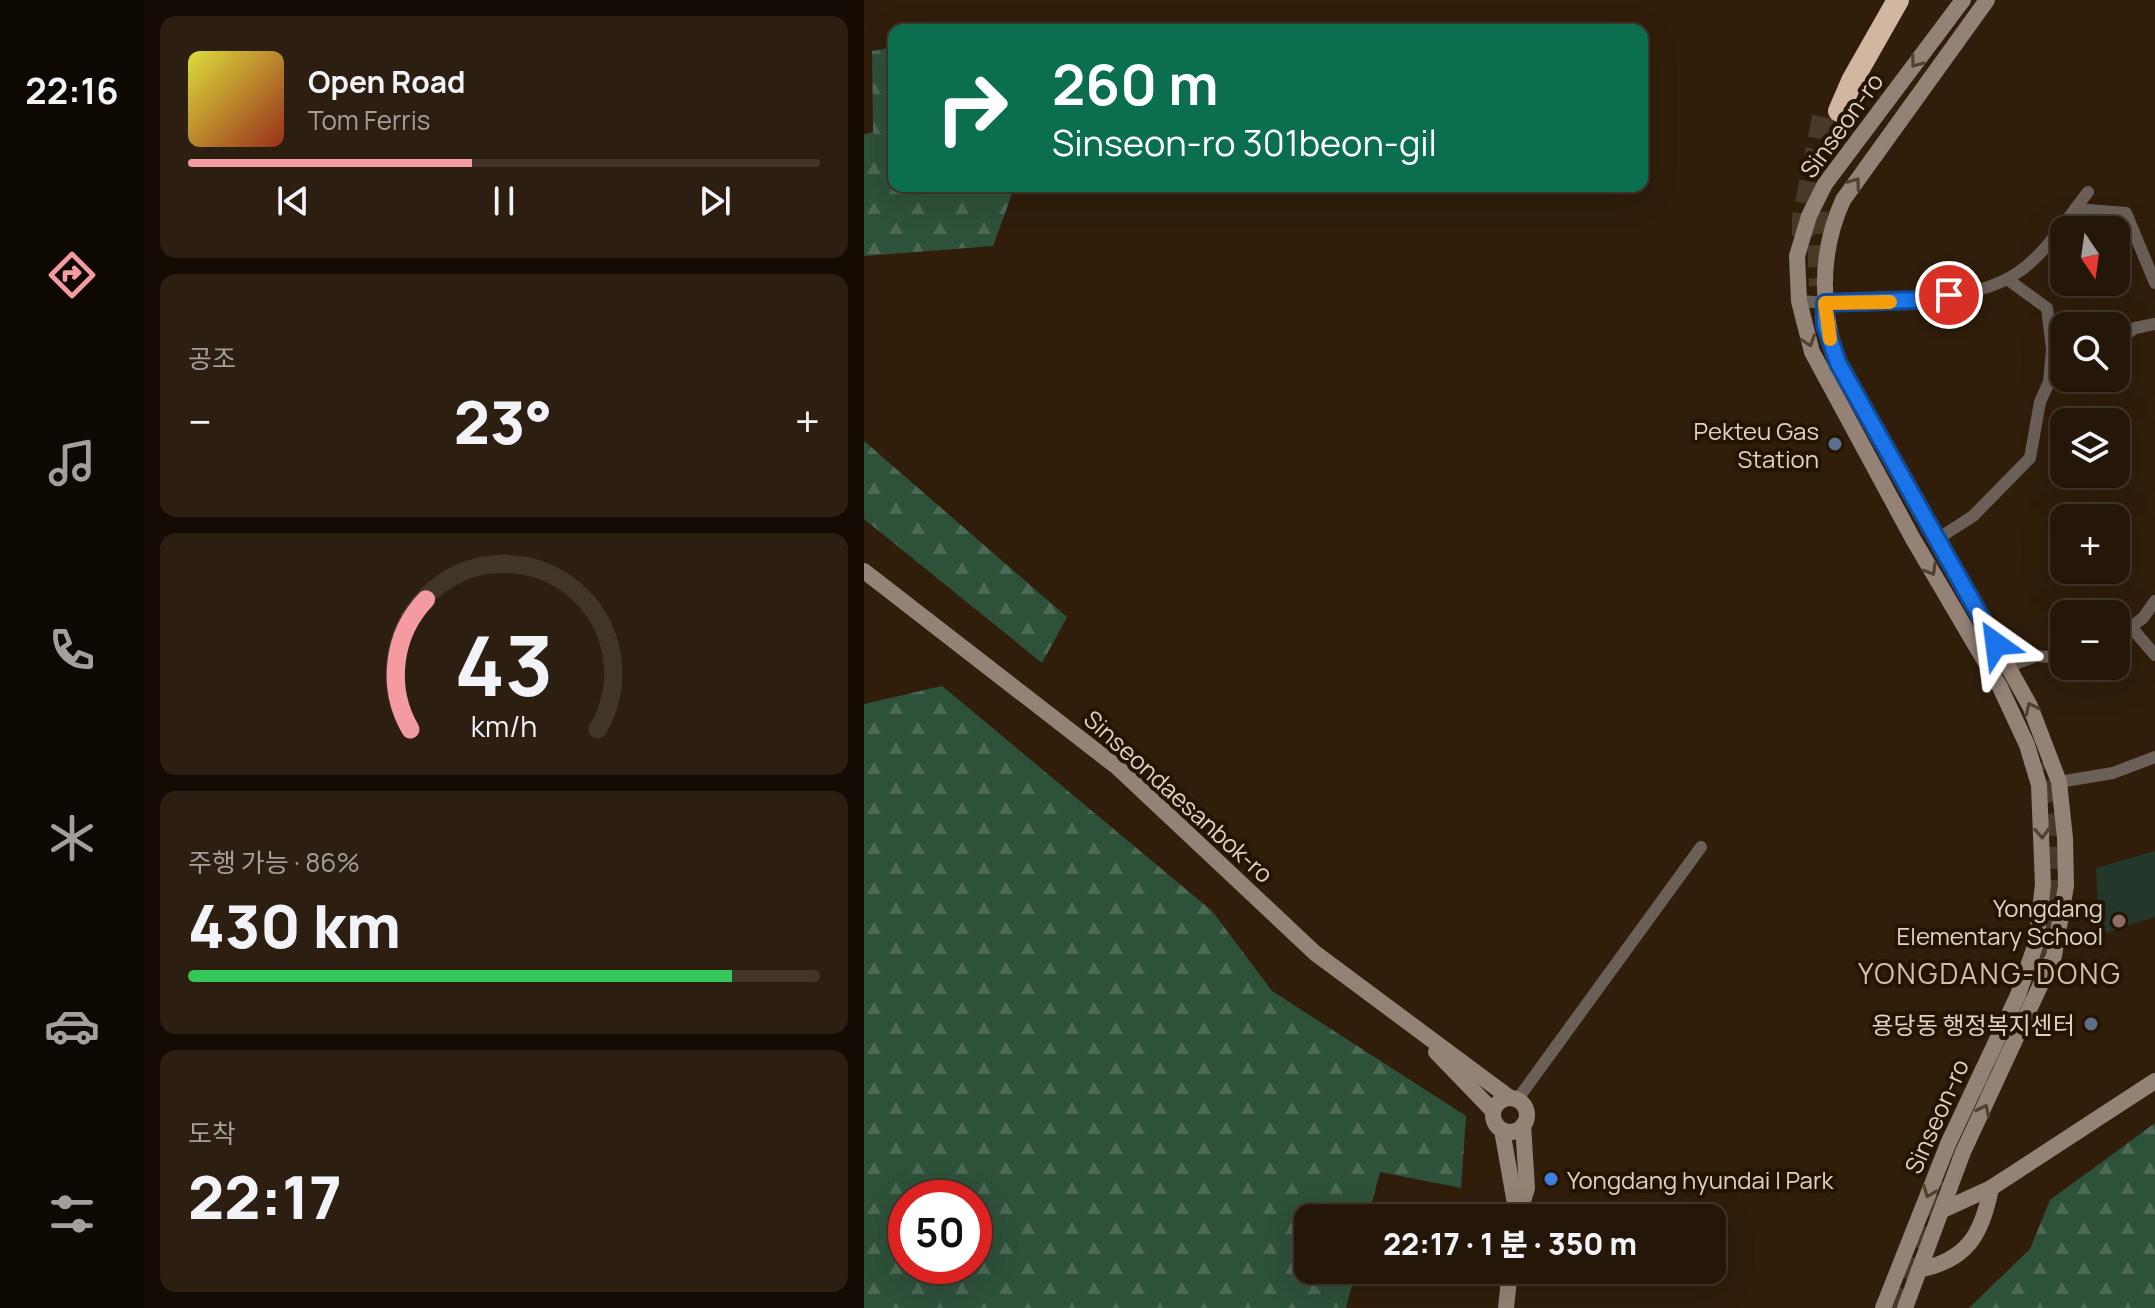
<!DOCTYPE html>
<html lang="ko">
<head>
<meta charset="utf-8">
<style>
	body { margin:0; font-family:Manrope,"Noto Sans KR",sans-serif; background:#2c1f12; color:#f1f3f6; height:100vh; display:flex; flex-direction:column; font-size:30px; white-space:nowrap }
	* { box-sizing:border-box; margin:0 }
	p { font-size:26px; color:#a39f9c }
	.icon { flex:none; width:44px; height:44px; fill:none; stroke:currentColor; stroke-width:2; stroke-linecap:round; stroke-linejoin:round }
	.map { position:relative; flex:1; overflow:hidden }
	.details { display:flex; flex-direction:column; gap:16px; padding:16px; background:#140c04; width:720px }
	.details>* { flex:none }
	.banner { position:absolute; left:24px; top:24px; width:760px; height:168px; border-radius:16px; box-shadow:0 8px 32px #0002,0 0 0 2px #413529; background:#0b6e4f; color:#fff; overflow:hidden }
	.needle { width:52px; rotate:167deg }
	.fabs { position:absolute; left:1186px; top:216px; display:grid; gap:16px }
	.fabs a { display:grid; place-items:center; width:80px; height:80px; border-radius:16px; background:#241608; box-shadow:0 8px 32px #0002,0 0 0 2px #413529; font-size:40px }
	.speed { position:absolute; left:24px; top:1180px; display:flex; gap:16px; font-size:40px; font-weight:700; text-align:center }
	.speed>* { display:grid; place-content:center; width:104px; height:104px; border-radius:50%; background:#241608; box-shadow:0 8px 32px #0002,0 0 0 2px #413529; line-height:1 }
	.speed .limit { border:12px solid #d22; background:#fff; color:#111 }
	.pin { position:absolute; display:grid; place-items:center; width:68px; height:68px; color:#fff; margin:-34px; border:4px solid #fff; border-radius:50%; box-shadow:0 2px 8px #0007 }
	.me { position:absolute; width:88px; margin:-44px; rotate:329deg; stroke-linejoin:round; filter:drop-shadow(0 0 6px #0008) }
	.turn { display:flex; align-items:center; gap:28px; height:168px; padding:0 32px; font-size:36px }
	.turn .icon { width:104px; height:104px; stroke-width:2.5 }
	.turn b { display:block; font-size:56px; line-height:68px }
	.big { font-size:60px; font-weight:800; line-height:1.1 }
	.details .widget { flex:1; display:flex; flex-direction:column; justify-content:center; gap:12px; min-width:0; padding:0 28px; border-radius:16px; background:#2c1f12 }
	.details .dial { align-items:center; gap:0 }
	.dial svg { height:208px; overflow:visible; fill:none; stroke:#413529; stroke-width:7; stroke-linecap:round; text-anchor:middle }
	.dial text { fill:#f1f3f6; stroke:none }
	.song { display:flex; align-items:center; gap:24px }
	.cover { width:96px; height:96px; border-radius:12px; background:linear-gradient(135deg,hsl(60 70% 55%),hsl(10 70% 35%)) }
	.played { height:8px; border-radius:4px; background:linear-gradient(90deg,#f49aa1 45%,#413529 45%) }
	.keys { display:flex; justify-content:space-around; direction:ltr }
	.heat { display:flex; justify-content:space-between; align-items:center; font-size:44px; direction:ltr }
	.charge { height:12px; border-radius:6px; background:linear-gradient(90deg,#34c759 86%,#413529 0) }
	.trip { position:absolute; left:430px; top:1204px; width:432px; height:80px; border-radius:16px; background:#241608; box-shadow:0 8px 32px #0002,0 0 0 2px #413529; font-weight:800; line-height:80px; text-align:center }
	main { display:flex; flex:1; min-height:0 }
	.menu { display:flex; flex-direction:column; width:144px; justify-content:space-around; align-items:center; background:#0e0903; color:#a39f9c }
	.menu .icon { width:56px; height:56px }
	.menu .current { color:#f49aa1 }
	.menu b { font-size:36px; color:#f1f3f6 }
	.map>svg:first-child { display:block }
</style>
</head>
<body>
<main>
<nav class="menu">
<b>22:16</b>
<svg class="icon current" aria-label="directions" viewBox="0 0 24 24"><path d="M12 3l9 9-9 9-9-9zM9 14v-3h6M13 9l2 2-2 2"/></svg>
<svg class="icon" aria-label="music" viewBox="0 0 24 24"><path d="M9 18V5l10-2v13"/><circle cx="6" cy="18" r="3"/><circle cx="16" cy="16" r="3"/></svg>
<svg class="icon" aria-label="phone" viewBox="0 0 24 24"><path d="M5 4h4l2 5-3 2q2 4 5 5l2-3 5 2v4C11 20 4 13 5 4z"/></svg>
<svg class="icon" aria-label="climate" viewBox="0 0 24 24"><path d="M12 3v18M4 7l16 10M4 17L20 7"/></svg>
<svg class="icon" aria-label="car" viewBox="0 0 24 24"><path d="M5 17H2v-5l4-1 3-4h7l3 4 3 1v5h-3M9 17h6M6 11h13"/><circle cx="7" cy="17" r="2"/><circle cx="17" cy="17" r="2"/></svg>
<svg class="icon" aria-label="filters" viewBox="0 0 24 24"><path d="M4 7h16M4 17h16"/><circle cx="9" cy="7" r="2"/><circle cx="15" cy="17" r="2"/></svg>
</nav>
<section class="details">
<div class="widget">
<div class="song"><i class="cover"></i><div><b>Open Road</b><p>Tom Ferris</p></div></div>
<div class="played"></div>
<div class="keys"><svg class="icon" aria-label="previous" viewBox="0 0 24 24"><path d="M18 5L8 12l10 7zM5 5v14"/></svg><svg class="icon" aria-label="pause" viewBox="0 0 24 24"><path d="M8 5v14M16 5v14"/></svg><svg class="icon" aria-label="next" viewBox="0 0 24 24"><path d="M6 5l10 7-10 7zM19 5v14"/></svg></div>
</div>
<div class="widget"><p>공조</p>
<div class="heat"><a>−</a><b class="big">23°</b><a>+</a></div>
</div>
<div class="widget dial"><svg viewBox="0 0 100 80">
<path d="M14 69A42 42 0 1 1 86 69"/>
<path d="M14 69A42 42 0 0 1 20 19" stroke="#f49aa1"/>
<text x="50" y="56" font-size="32" font-weight="700">43</text>
<text x="50" y="72" font-size="11">km/h</text>
</svg></div>
<div class="widget"><p>주행 가능 · 86%</p><b class="big">430 km</b><div class="charge"></div></div>
<div class="widget"><p>도착</p><b class="big">22:17</b></div>
</section>
<div class="map">
<svg width="1291" height="1308" viewBox="0 0 1291 1308">
	<defs>
		<pattern id="grass-tufts" width="24" height="20" patternUnits="userSpaceOnUse" patternTransform="scale(2)"><rect width="24" height="20" fill="#23372a"/><path d="M3 7l-1-3M5 7V3M7 7l1-3M15 17l-1-3M17 17v-4M19 17l1-3" fill="none" stroke="#425347"/></pattern>
		<pattern id="forest-firs" width="22" height="20" patternUnits="userSpaceOnUse" patternTransform="scale(2)"><rect width="22" height="20" fill="#2e513a"/><path d="M5 1l3.5 6h-7zM16 11l3.5 6h-7z" fill="#4c6955"/></pattern>
	</defs>
	<rect width="100%" height="100%" fill="#301e0b"/>
	<polygon fill="url(#grass-tufts)" points="748,1270 805,1270 804,1280"/>
	<g fill="url(#forest-firs)" fill-rule="evenodd">
		<polygon points="30,47 30,186 151,186 129,246 0,256 0,134 9,133 8,51"/>
		<polygon points="0,441 203,617 178,663 0,519"/>
		<path d="M78 686 348 911 408 991 602 1116 597 1188 516 1172 504 1218H444V1270H492L482 1308H0V704ZM42 1198H110V1266H42Z"/>
		<polygon points="1291,1123 1291,1308 1105,1308 1166,1249 1186,1200"/>
	</g>
	<polygon fill="#23372a" points="1291,851 1291,917 1235,935 1232,868"/>
	<g fill="none" stroke-linecap="round" stroke-linejoin="round">
		<g stroke="#4a3927" stroke-width="22" stroke-dasharray="22 11" stroke-linecap="butt">
			<polyline points="953,212 956,286"/>
			<polyline points="939,236 939,218 961,107"/>
			<path d="M1171 966C1193 914 1192 818 1174 764"/>
			<polyline points="1117,1096 1144,1031"/>
			<polyline points="1027,1308 1081,1182"/>
		</g>
		<g stroke="#6b6058" stroke-width="12">
			<polyline points="1211,209 1262,213 1291,283"/>
			<path d="M935 301C992 306 1109 306 1156 271 1183 252 1204 217 1224 192"/>
			<polyline points="1252,341 1271,328 1291,324"/>
			<polyline points="1072,540 1109,516 1166,458 1176,402 1185,382 1188,349 1183,308 1143,279"/>
			<polyline points="1267,627 1291,655"/>
			<polyline points="1252,638 1279,618 1291,601"/>
			<polyline points="1145,666 1172,656 1200,658"/>
			<polyline points="1195,782 1249,773 1291,757"/>
			<polyline points="653,1100 837,847"/>
		</g>
		<g stroke="#948276" stroke-width="16">
			<polyline points="0,571 253,767 451,953 646,1098"/>
			<polyline points="572,1052 629,1111"/>
			<circle cx="646" cy="1115" r="17"/>
			<polyline points="638,1130 653,1215"/>
			<polyline points="1081,1209 1127,1188 1291,1081"/>
			<polyline points="654,1218 663,1188 659,1125"/>
			<path d="M1055 1270C1103 1260 1118 1235 1127 1188"/>
			<polyline points="642,1308 646,1270"/>
			<polyline points="1019,1308 1084,1144 1154,995 1172,943 1179,885 1175,785 1163,745 1136,687 1049,539 948,352 935,301 933,256 945,216 961,184 1099,0"/>
			<path d="M1041 1308 1099 1152 1190 956 1202 886 1201 838 1195 782 1166 706 974 363C956 307 955 253 979 200L1123 0"/>
		</g>
		<polyline stroke="#d1b6a2" stroke-width="22" points="975,111 988,81 1034,0"/>
	</g>
	<defs><path id="oneway-chevron" d="M-2-3.5L2.5 0L-2 3.5" fill="none" stroke-width="1.6" stroke-linecap="round" stroke-linejoin="round" transform="scale(2)"/></defs>
	<g stroke="#524031">
		<use href="#oneway-chevron" transform="translate(1052 62) rotate(127)"/>
		<use href="#oneway-chevron" transform="translate(991 183) rotate(-54)"/>
		<use href="#oneway-chevron" transform="translate(945 341) rotate(71)"/>
		<use href="#oneway-chevron" transform="translate(1067 570) rotate(60)"/>
		<use href="#oneway-chevron" transform="translate(1167 708) rotate(-116)"/>
		<use href="#oneway-chevron" transform="translate(1178 833) rotate(87)"/>
		<use href="#oneway-chevron" transform="translate(1120 1110) rotate(-64)"/>
		<use href="#oneway-chevron" transform="translate(1065 1192) rotate(112)"/>
	</g>
	<g fill="none" stroke-linecap="round" stroke-linejoin="round">
		<g stroke="#114b97" stroke-width="20">
			<polyline id="route" points="1085,295 1052,300 961,303 961,325 974,363 1132,644"/>
		</g>
		<use href="#route" stroke="#1a73e8" stroke-width="14"/>
		<polyline stroke="#f59e0b" stroke-width="14" points="966,339 961,303 1026,302"/>
	</g>
	<g fill="#5c6f8a" stroke="#261403" stroke-width="3">
		<circle cx="971" cy="444" r="8"/>
		<circle cx="1227" cy="1024" r="8"/>
	</g>
	<circle fill="#8d6e63" stroke="#261403" stroke-width="3" cx="1255" cy="921" r="8"/>
	<circle fill="#3f7fe0" stroke="#261403" stroke-width="3" cx="687" cy="1179" r="8"/>
	<g text-anchor="middle" dominant-baseline="central" stroke-width="8" stroke-linejoin="round" paint-order="stroke">
		<g font-size="24" fill="#dfd3c8" stroke="#261403">
			<text transform="translate(977 125) rotate(-54)">Sinseon-ro</text>
			<text transform="translate(315 796) rotate(42)">Sinseondaesanbok-ro</text>
			<text transform="translate(1072 1116) rotate(-66)">Sinseon-ro</text>
		</g>
		<g font-size="24" fill="#dfd3c8" stroke="#261403" text-anchor="end">
			<text x="955" y="430">Pekteu Gas<tspan x="955" dy="28">Station</tspan></text>
			<text x="1239" y="907">Yongdang<tspan x="1239" dy="28">Elementary School</tspan></text>
			<text x="1211" y="1024">용당동 행정복지센터</text>
			<text x="703" y="1179" text-anchor="start">Yongdang hyundai I Park</text>
		</g>
		<g font-size="28" letter-spacing="2" fill="#d6bda7" stroke="#261403">
			<text x="1126" y="973">YONGDANG-DONG</text>
		</g>
	</g>
</svg>
<div class="fabs">
<a><svg class="needle" viewBox="-14 -14 28 28"><path d="M0-13l5 13h-10z" fill="#e53935"/><path d="M0 13l5-13h-10z" fill="#a39f9c"/></svg></a>
<a><svg class="icon" aria-label="search" viewBox="0 0 24 24"><circle cx="10" cy="10" r="6"/><path d="M15 15l6 6"/></svg></a>
<a><svg class="icon" aria-label="layers" viewBox="0 0 24 24"><path d="M12 4l9 5-9 5-9-5zM3 14l9 5 9-5"/></svg></a>
<a>+</a>
<a>−</a>
</div>
<div class="speed"><div class="limit">50</div></div>
<div class="pin" style="left:1085px;top:295px;background:#d93025"><svg class="icon" aria-label="arrive" viewBox="0 0 24 24"><path d="M6 21V4h12l-3 4 3 4H6"/></svg></div>
<svg class="me" style="left:1132px;top:644px" viewBox="-20 -20 40 40"><path d="M0-17L14 15 0 8-14 15z" fill="#1a73e8" stroke="#fff" stroke-width="4"/></svg>
<div class="trip">22:17 · 1 분 · 350 m</div>
<div class="banner">
<div class="turn"><svg class="icon" aria-label="right" viewBox="0 0 24 24"><path d="M7 20v-9h11M14 6l5 5-5 5"/></svg><div><b>260 m</b>Sinseon-ro 301beon-gil</div></div>
</div>
</div>
</main>
</body>
</html>
